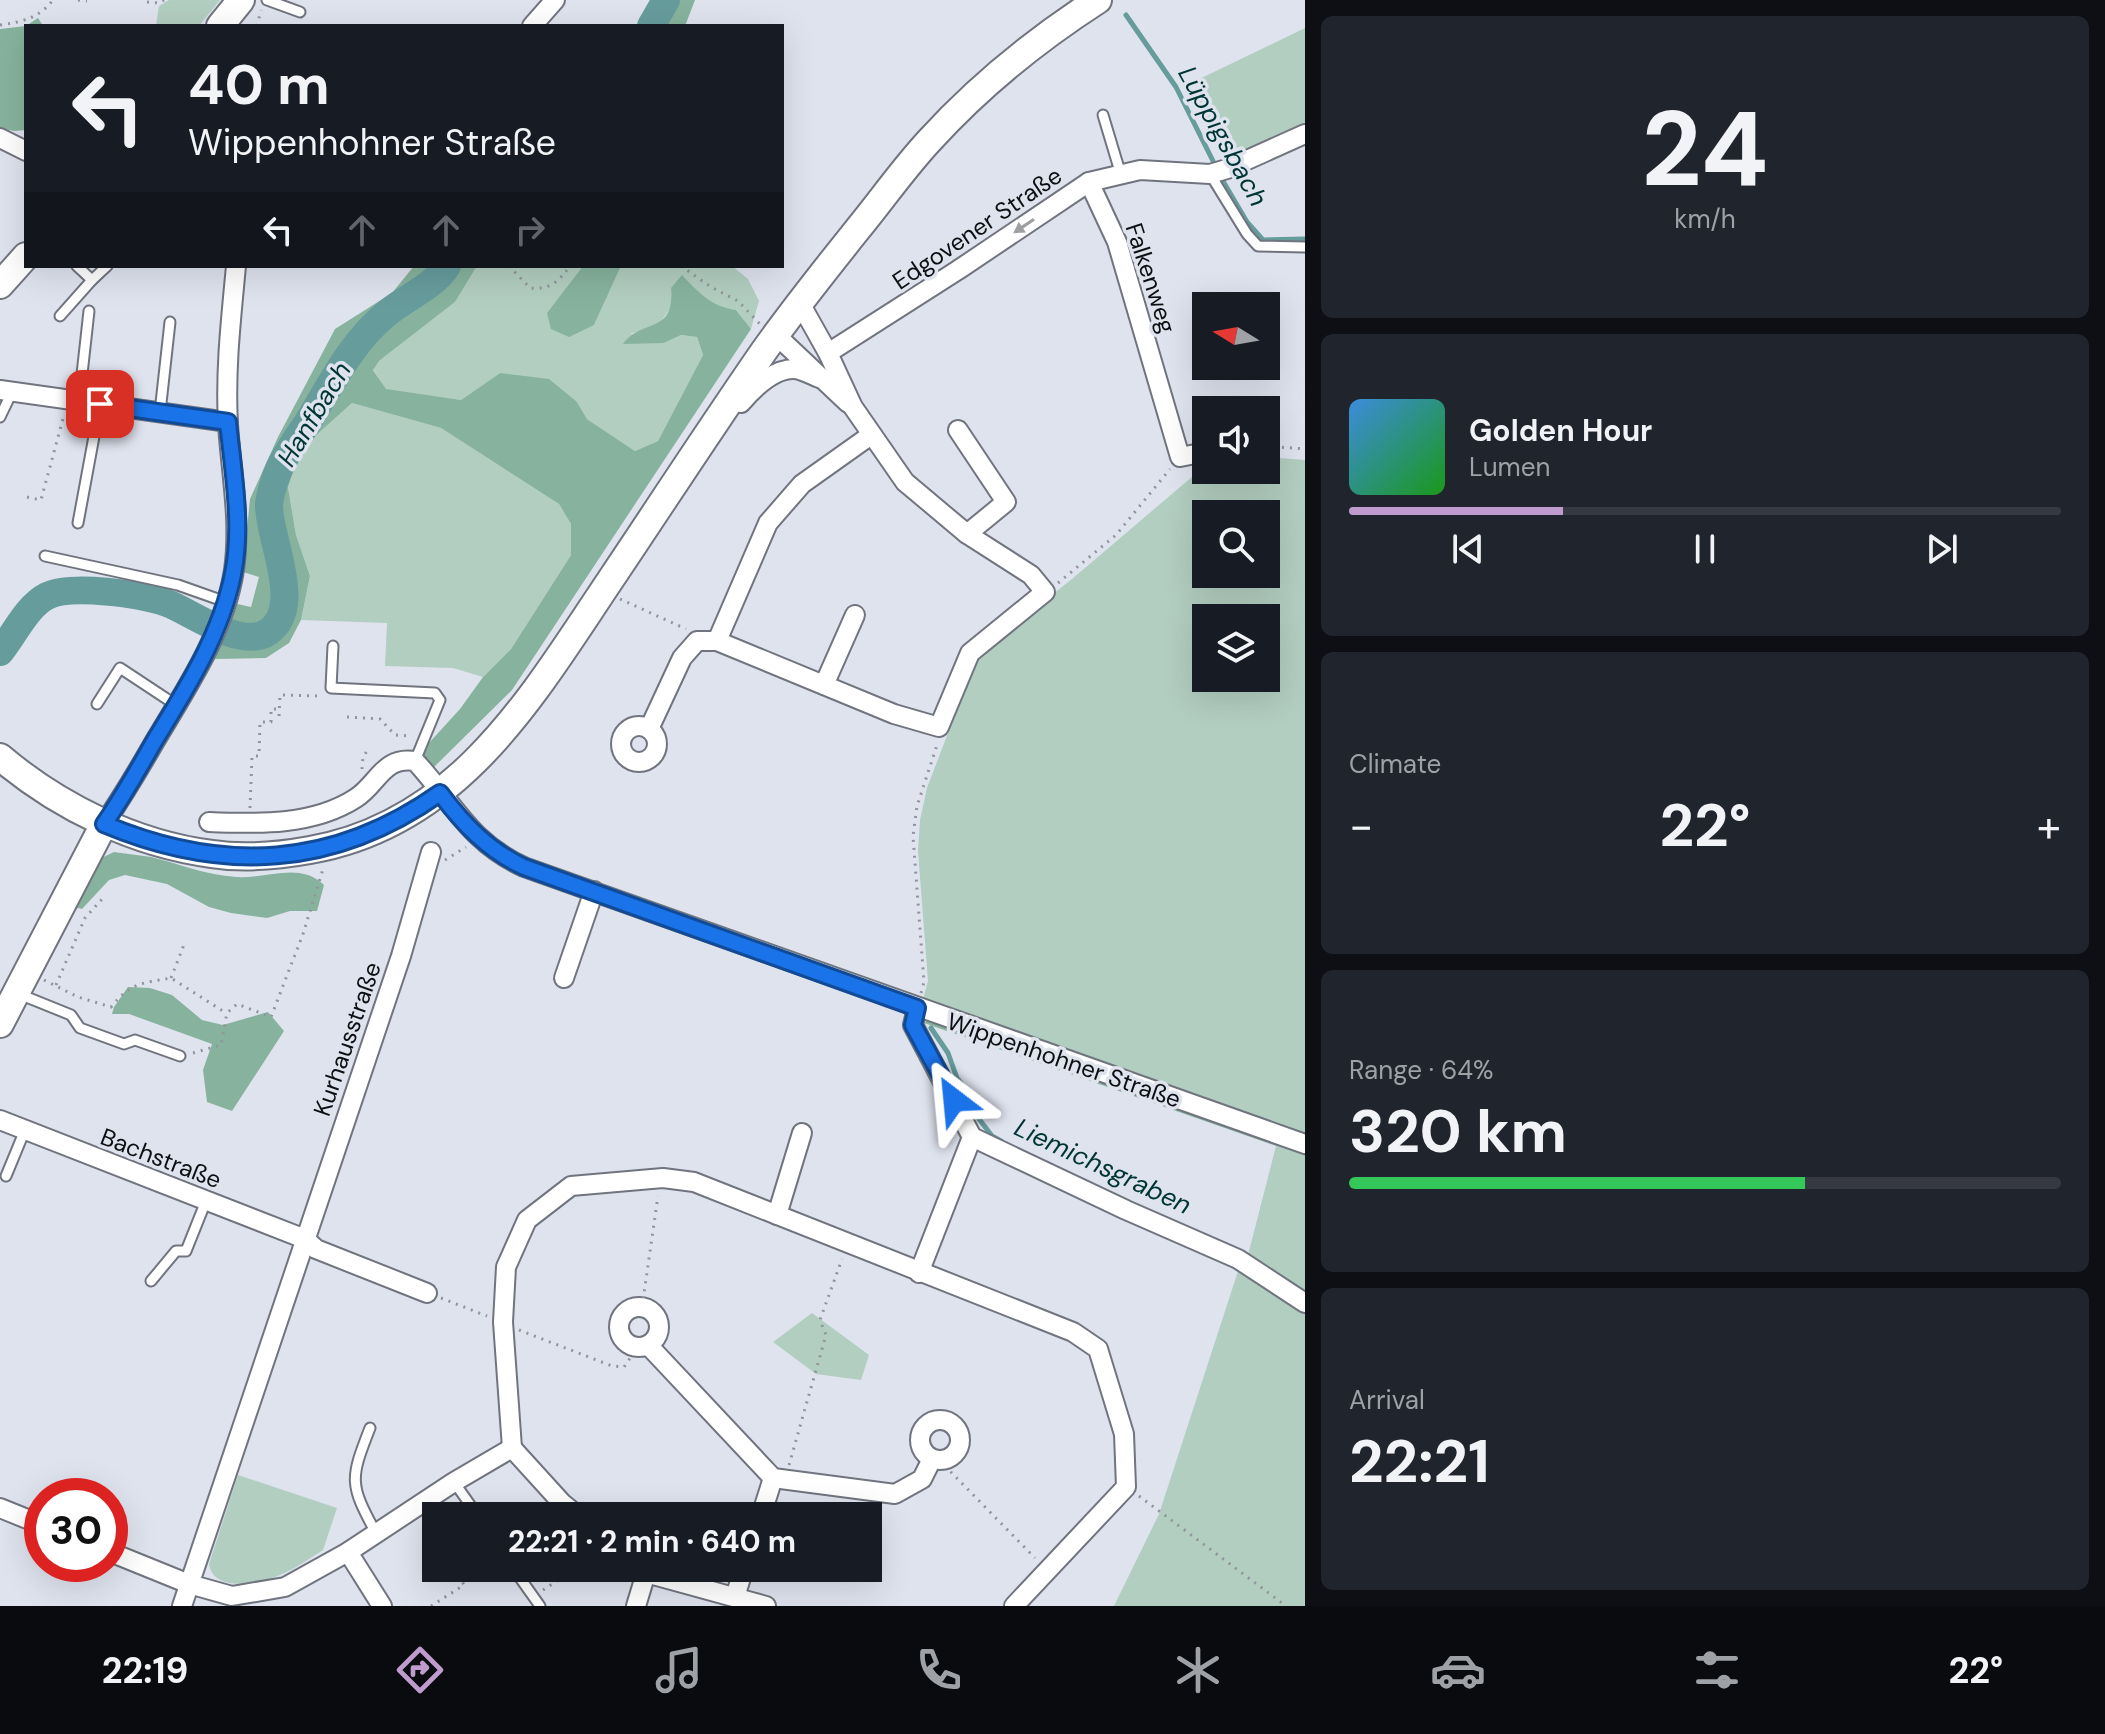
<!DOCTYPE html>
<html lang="en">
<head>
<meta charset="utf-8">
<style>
	body { margin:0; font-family:"DM Sans",sans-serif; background:#20242c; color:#f1f3f6; height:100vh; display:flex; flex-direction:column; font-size:30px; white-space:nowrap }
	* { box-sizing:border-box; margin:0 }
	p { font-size:26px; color:#9ea1a6 }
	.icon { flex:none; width:44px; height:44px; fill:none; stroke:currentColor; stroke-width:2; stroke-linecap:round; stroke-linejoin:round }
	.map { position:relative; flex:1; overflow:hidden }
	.side { display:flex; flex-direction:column; gap:16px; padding:16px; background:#0d0f14; width:800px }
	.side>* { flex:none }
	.guide { position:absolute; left:24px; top:24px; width:760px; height:244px; border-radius:0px; box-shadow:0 8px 32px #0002; background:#171b24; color:#f1f3f6; overflow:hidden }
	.needle { width:52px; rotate:281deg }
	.tools { position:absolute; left:1192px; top:292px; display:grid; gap:16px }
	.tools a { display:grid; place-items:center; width:88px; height:88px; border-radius:0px; background:#171b24; box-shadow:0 8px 32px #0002; font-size:40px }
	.speed { position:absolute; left:24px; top:1478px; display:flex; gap:16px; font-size:40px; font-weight:700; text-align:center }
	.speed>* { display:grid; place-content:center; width:104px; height:104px; border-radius:50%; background:#171b24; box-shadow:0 8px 32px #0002; line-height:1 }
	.speed .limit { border:12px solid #d22; background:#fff; color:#111 }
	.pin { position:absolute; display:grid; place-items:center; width:68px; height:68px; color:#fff; margin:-34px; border-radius:16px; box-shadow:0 4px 12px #0006 }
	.me { position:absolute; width:88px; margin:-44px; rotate:331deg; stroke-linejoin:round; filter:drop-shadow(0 0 6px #0008) }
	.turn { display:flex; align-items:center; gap:28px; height:168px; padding:0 32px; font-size:36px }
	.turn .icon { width:104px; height:104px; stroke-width:2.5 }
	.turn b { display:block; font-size:56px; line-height:68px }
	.lanes { display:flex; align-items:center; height:76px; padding:0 32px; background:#0003; justify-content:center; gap:40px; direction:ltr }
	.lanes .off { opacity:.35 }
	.big { font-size:60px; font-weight:700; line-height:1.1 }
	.side .tile { flex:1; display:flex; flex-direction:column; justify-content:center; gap:12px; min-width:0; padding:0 28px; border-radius:12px; background:#20242c }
	.side .dial { align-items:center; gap:0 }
	.dial b { font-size:104px; line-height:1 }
	.song { display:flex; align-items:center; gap:24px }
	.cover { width:96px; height:96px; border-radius:12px; background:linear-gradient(135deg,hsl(210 70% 55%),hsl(120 70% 35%)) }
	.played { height:8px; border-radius:4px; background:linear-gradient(90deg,#c09bce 30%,#363941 30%) }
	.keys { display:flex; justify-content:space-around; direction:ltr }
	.heat { display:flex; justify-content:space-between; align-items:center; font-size:44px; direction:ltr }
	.charge { height:12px; border-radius:6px; background:linear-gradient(90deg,#34c759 64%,#363941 0) }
	.trip { position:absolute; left:422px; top:1502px; width:460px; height:80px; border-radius:0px; background:#171b24; box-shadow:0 8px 32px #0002; font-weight:700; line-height:80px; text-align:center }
	.menu { display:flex; height:128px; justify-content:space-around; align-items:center; background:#090b0e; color:#9ea1a6 }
	.menu .icon { width:56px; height:56px }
	.menu .on { color:#c09bce }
	.menu b { font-size:36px; color:#f1f3f6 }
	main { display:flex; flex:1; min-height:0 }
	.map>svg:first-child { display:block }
</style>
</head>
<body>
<main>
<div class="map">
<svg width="1305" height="1606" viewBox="0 0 1305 1606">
	<rect width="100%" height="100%" fill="#dfe3ee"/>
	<g fill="#b2cec0" fill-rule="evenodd">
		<polygon points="169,0 220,0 199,26 156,26 159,6"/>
		<polygon points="1305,28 1305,124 1230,157 1189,84"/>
		<polygon points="477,266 583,266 547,314 594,325 621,266 732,266 748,279 759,301 751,329 736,310 724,309 701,295 671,288 673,305 658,325 630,334 664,343 681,335 697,337 703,355 658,441 635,451 587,419 577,402 500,373 461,400 386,390 373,369 379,361 455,302"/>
		<polygon points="352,403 441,428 559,504 571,524 571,555 511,649 483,677 453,668 385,666 387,623 301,620 310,576 296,535 288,486 301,449"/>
		<path d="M1266 457 1305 460V1150L925 1020 924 1023 922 1003 928 981 918 851 920 820 927 788 979 652 1072 579 1206 465V470H1266ZM1206 514H1266V574H1206ZM1206 618H1266V678H1206Z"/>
		<polygon points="1276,1146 1305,1156 1305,1606 1114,1606 1159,1514 1240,1265 1247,1259"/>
		<polygon points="812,1313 869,1355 861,1380 816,1374 773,1342"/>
		<path d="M238 1475 337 1508 323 1550C309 1559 295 1569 280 1575 260 1584 213 1593 209 1564Z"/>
	</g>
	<g fill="#87b39e">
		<polygon points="655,0 695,0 685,26 637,26"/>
		<polygon points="38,18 43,26 26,26 26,130 14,131 0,128 0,29 26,26"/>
		<path d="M414 266H477L455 302 379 361 373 370 386 389 461 400 500 373 549 379 577 402 587 419 635 451 658 441 703 355 697 337 681 335 664 343 623 344C642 318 675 335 671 288L682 275C698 292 712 307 736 310L751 329 512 690 432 769 425 761 424 755 428 744 460 709 483 677 511 649 571 555V524L559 504 441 428 352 403 301 449 288 487 296 535 310 576 301 620 289 643 266 658 215 659 233 603 251 607 259 577 243 572 250 499 278 437 335 329 392 293Z"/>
		<polygon points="583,266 621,266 594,325 569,337 551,329 547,313"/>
		<path d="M114 852C126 854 139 855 151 857 180 864 206 875 236 877 267 879 300 861 324 885L317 911H290L267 918 231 913 209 907 167 884 125 875 109 880 82 909 74 907 97 860Z"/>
		<polygon points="128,987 150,988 172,995 202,1020 223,1025 268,1012 284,1031 232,1111 207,1102 203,1070 212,1044 129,1014 112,1014 114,1007"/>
		<polygon points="929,1019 1305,1150 1305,1156 924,1023"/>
	</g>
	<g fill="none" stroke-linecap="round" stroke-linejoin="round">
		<g stroke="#679c9d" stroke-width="5">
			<polyline points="1126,15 1176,87 1216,167"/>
			<polyline points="1220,176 1247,222 1263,240 1305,239"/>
			<polyline points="931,1028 948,1053 957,1078 973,1099 976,1115 992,1136 1001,1141"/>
		</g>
		<g stroke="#679c9d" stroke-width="28">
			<polyline points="651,26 666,0"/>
			<path d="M0 652C14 635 27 606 47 596 71 584 141 594 167 603 193 613 241 650 268 632 305 607 268 538 269 504 270 494 275 478 279 469 286 453 298 437 308 422 331 384 351 343 386 314 406 297 432 288 447 266"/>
		</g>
		<g stroke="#70747e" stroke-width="13">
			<g id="lane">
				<polyline points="267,0 300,12"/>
				<polyline points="1103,115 1121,175"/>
				<polyline points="1210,174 1247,234 1258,246 1305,247"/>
				<polyline points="92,280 107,266"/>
				<polyline points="60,316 92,280 77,266"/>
				<polyline points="79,401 89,311"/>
				<polyline points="160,412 170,322"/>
				<polyline points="0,417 12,392"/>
				<polyline points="78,523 100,404"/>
				<polyline points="45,556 178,585 226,602"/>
				<polyline points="333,646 331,688 435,693 440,700 415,761"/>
				<polyline points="97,704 120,668 176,705"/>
				<polyline points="19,994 71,1015 80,1028 124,1044 135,1040 180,1056"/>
				<polyline points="6,1176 25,1130"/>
				<polyline points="151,1281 176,1251 186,1251 206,1201"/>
				<path d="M370 1428C350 1479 349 1484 376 1533"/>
				<polyline points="454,1482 478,1516"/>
				<polyline points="513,1568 540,1606"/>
			</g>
		</g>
		<g stroke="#70747e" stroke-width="22">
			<g id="street">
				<polyline points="532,26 555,0"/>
				<polyline points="0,138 26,151"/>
				<polyline points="1089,182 1117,242 1180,457 1206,452"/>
				<polyline points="776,335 848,403"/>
				<polyline points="828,353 958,270 1089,182 1140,170 1210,174 1227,169 1305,134"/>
				<polyline points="0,390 228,422"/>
				<path d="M741 403C753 389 774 368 795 369 803 370 812 375 819 378"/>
				<polyline points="958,430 1006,502 967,534"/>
				<polyline points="717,641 768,523 802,484 871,435"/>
				<polyline points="824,685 855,615"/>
				<circle cx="639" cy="744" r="18"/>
				<polyline points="649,729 682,658 697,641 717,641 894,714 939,727 970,653 1045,592 1031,575 967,534 905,482 853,407 828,353 800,303"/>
				<path d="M209 822C257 824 313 826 356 798 378 784 383 756 415 761 454 803 468 841 524 867L1305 1144"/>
				<path d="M104 824C122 797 139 769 155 741 186 689 225 631 234 570 241 521 231 473 228 424 225 371 231 319 236 266"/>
				<polyline points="564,978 594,891"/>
				<polyline points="917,1008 913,1025 972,1137 1126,1210 1238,1259 1305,1303"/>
				<polyline points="0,1120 305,1239 316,1249 427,1293"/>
				<polyline points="777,1215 802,1133"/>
				<polyline points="919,1273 972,1137"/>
				<circle cx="639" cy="1327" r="20"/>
				<polyline points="648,1345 773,1478 895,1494 922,1479 932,1459"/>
				<circle cx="940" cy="1440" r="20"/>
				<polyline points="512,1448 503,1322 506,1267 527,1220 571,1186 663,1178 694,1182 1073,1332 1098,1349 1124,1434 1126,1487 1014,1606"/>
				<polyline points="512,1448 562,1503 578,1516"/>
				<polyline points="0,1508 42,1525"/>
				<polyline points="761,1516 773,1478"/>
				<polyline points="110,1552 189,1584 232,1596 285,1587 348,1552 454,1482 512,1448"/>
				<polyline points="348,1552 382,1606"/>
				<polyline points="735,1597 744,1568"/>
				<polyline points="182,1606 401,956 431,852"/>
				<polyline points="636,1606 646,1573 766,1606"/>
			</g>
		</g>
		<g stroke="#70747e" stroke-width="30">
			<g id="secondary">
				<polyline points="220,26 241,0"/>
				<polyline points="0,285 26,256"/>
				<path d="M0 757C59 807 135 844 212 854 245 859 277 856 310 850 460 824 533 695 611 579 662 503 712 426 764 351 793 310 825 270 857 230 881 201 903 169 929 141 978 87 1036 40 1098 0"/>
				<polyline points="0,1024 104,824"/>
			</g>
		</g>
		<g stroke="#91949c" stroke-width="3" stroke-dasharray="2 6" stroke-linecap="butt">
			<polyline points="78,0 87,1"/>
			<polyline points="147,2 159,3 164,0"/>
			<path d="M0 25C22 22 39 18 53 0"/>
			<polyline points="257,26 261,10"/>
			<path d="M509 266 530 288C550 290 559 281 570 266"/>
			<polyline points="681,266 711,287 738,301 760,324"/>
			<polyline points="1266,446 1305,449"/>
			<polyline points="27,497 41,500 64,415"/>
			<polyline points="1058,583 1116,535 1170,469"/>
			<polyline points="620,599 686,629"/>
			<polyline points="279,716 280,695 320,696"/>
			<polyline points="347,717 380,719 395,735 412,736"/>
			<polyline points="362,769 363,757 367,751"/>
			<polyline points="250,808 252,756 259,756 260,722 271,722 271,709 279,709"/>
			<polyline points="445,860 466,847"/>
			<polyline points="171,978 185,942"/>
			<path d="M44 980 78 997 111 1007C130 983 142 983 171 978L226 1013"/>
			<polyline points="56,985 85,918 103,898"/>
			<polyline points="921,993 924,982 913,836 917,806 937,745"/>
			<polyline points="193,1053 221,1045 227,1013 237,1004 271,1017 303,934 323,869"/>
			<polyline points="441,1298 487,1316"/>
			<polyline points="642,1307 658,1196"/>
			<polyline points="519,1330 612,1366 624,1367 633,1354"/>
			<polyline points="789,1465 826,1335 820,1320 842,1259"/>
			<polyline points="945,1466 1035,1558"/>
			<polyline points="1139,1496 1286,1606"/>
			<polyline points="543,1590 577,1568"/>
			<polyline points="431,1606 464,1585 460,1577 474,1568"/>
		</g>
		<use href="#lane" stroke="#fff" stroke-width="9"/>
		<use href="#street" stroke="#fff" stroke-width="18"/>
		<use href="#secondary" stroke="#fff" stroke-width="26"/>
	</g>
	<defs><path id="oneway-solid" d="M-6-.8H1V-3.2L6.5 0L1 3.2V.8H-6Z" transform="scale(2)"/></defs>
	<use fill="#9e9fa0" href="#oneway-solid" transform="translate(1024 226) rotate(146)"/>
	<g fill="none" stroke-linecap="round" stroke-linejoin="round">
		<g stroke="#114b97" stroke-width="20">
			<path id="route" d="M100 404 228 422C233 471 243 525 233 574 221 634 187 688 155 740 139 768 123 797 104 824 223 874 334 868 440 793 463 824 489 851 524 867L917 1008 913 1025 954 1100"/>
		</g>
		<use href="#route" stroke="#1a73e8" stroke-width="14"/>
	</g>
	<g text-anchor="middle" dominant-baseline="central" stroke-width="7" stroke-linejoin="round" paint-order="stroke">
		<g font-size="24" fill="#0d0f12" stroke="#dfe3ee">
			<text transform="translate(977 228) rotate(-34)">Edgovener Straße</text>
			<text transform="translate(1151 278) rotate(72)">Falkenweg</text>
			<text transform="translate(347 1039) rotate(-71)">Kurhausstraße</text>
			<text transform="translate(1064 1060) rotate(19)">Wippenhohner Straße</text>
			<text transform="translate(161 1158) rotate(21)">Bachstraße</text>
		</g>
		<g font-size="26" font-style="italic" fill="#003536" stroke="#dfe3ee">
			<text transform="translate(1223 136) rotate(61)">Lüppigsbach</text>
			<text transform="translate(314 414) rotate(-59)">Hanfbach</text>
			<text transform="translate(1103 1166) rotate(25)">Liemichsgraben</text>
		</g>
	</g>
</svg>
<div class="tools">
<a><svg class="needle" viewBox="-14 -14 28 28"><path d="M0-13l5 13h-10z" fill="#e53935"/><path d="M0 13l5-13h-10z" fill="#9ea1a6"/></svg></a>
<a><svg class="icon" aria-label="sound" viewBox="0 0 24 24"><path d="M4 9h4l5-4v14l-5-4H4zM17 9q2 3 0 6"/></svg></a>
<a><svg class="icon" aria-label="search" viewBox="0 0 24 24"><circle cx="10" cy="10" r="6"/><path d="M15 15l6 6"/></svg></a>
<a><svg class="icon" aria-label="layers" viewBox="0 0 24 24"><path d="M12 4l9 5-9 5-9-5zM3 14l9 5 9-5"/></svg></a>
</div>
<div class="speed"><div class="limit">30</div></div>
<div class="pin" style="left:100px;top:404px;background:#d93025"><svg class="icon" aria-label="arrive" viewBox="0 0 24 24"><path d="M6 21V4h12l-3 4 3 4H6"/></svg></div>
<svg class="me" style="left:954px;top:1100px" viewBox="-20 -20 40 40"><path d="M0-17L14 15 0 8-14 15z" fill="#1a73e8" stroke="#fff" stroke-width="4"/></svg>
<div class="trip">22:21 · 2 min · 640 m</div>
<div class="guide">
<div class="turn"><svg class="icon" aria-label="left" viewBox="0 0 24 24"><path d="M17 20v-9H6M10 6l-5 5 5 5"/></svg><div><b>40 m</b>Wippenhohner Straße</div></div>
<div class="lanes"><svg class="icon" aria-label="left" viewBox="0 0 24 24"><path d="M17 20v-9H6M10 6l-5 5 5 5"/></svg><svg class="icon off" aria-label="ahead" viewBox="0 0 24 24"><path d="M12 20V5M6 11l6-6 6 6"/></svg><svg class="icon off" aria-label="ahead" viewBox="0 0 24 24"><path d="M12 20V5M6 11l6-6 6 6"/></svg><svg class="icon off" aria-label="right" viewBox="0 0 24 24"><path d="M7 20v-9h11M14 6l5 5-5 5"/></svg></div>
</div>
</div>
<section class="side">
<div class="tile dial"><b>24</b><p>km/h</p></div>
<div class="tile">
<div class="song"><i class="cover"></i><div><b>Golden Hour</b><p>Lumen</p></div></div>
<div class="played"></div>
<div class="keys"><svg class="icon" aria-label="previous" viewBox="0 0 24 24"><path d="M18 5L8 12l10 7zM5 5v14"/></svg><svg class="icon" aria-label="pause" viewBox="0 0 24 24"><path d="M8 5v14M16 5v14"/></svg><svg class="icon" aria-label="next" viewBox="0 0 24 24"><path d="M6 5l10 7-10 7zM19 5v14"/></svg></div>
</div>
<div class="tile"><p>Climate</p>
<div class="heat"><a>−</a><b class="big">22°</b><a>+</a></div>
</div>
<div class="tile"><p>Range · 64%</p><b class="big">320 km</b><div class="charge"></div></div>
<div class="tile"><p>Arrival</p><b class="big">22:21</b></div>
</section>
</main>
<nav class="menu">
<b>22:19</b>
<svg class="icon on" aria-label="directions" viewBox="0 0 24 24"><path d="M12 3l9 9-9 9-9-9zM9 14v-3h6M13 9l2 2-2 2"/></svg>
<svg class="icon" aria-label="music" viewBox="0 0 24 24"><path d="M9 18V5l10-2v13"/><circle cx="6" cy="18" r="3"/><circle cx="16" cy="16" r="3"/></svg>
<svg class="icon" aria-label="phone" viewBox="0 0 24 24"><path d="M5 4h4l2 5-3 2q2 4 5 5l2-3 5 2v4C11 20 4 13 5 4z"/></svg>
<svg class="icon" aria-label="climate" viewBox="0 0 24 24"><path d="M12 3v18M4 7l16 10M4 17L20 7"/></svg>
<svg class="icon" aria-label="car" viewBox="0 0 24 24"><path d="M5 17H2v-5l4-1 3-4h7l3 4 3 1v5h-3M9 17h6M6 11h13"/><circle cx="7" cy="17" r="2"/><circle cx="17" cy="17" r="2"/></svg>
<svg class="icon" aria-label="filters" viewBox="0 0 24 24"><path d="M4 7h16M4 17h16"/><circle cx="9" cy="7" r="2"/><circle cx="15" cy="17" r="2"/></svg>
<b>22°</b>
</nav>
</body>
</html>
